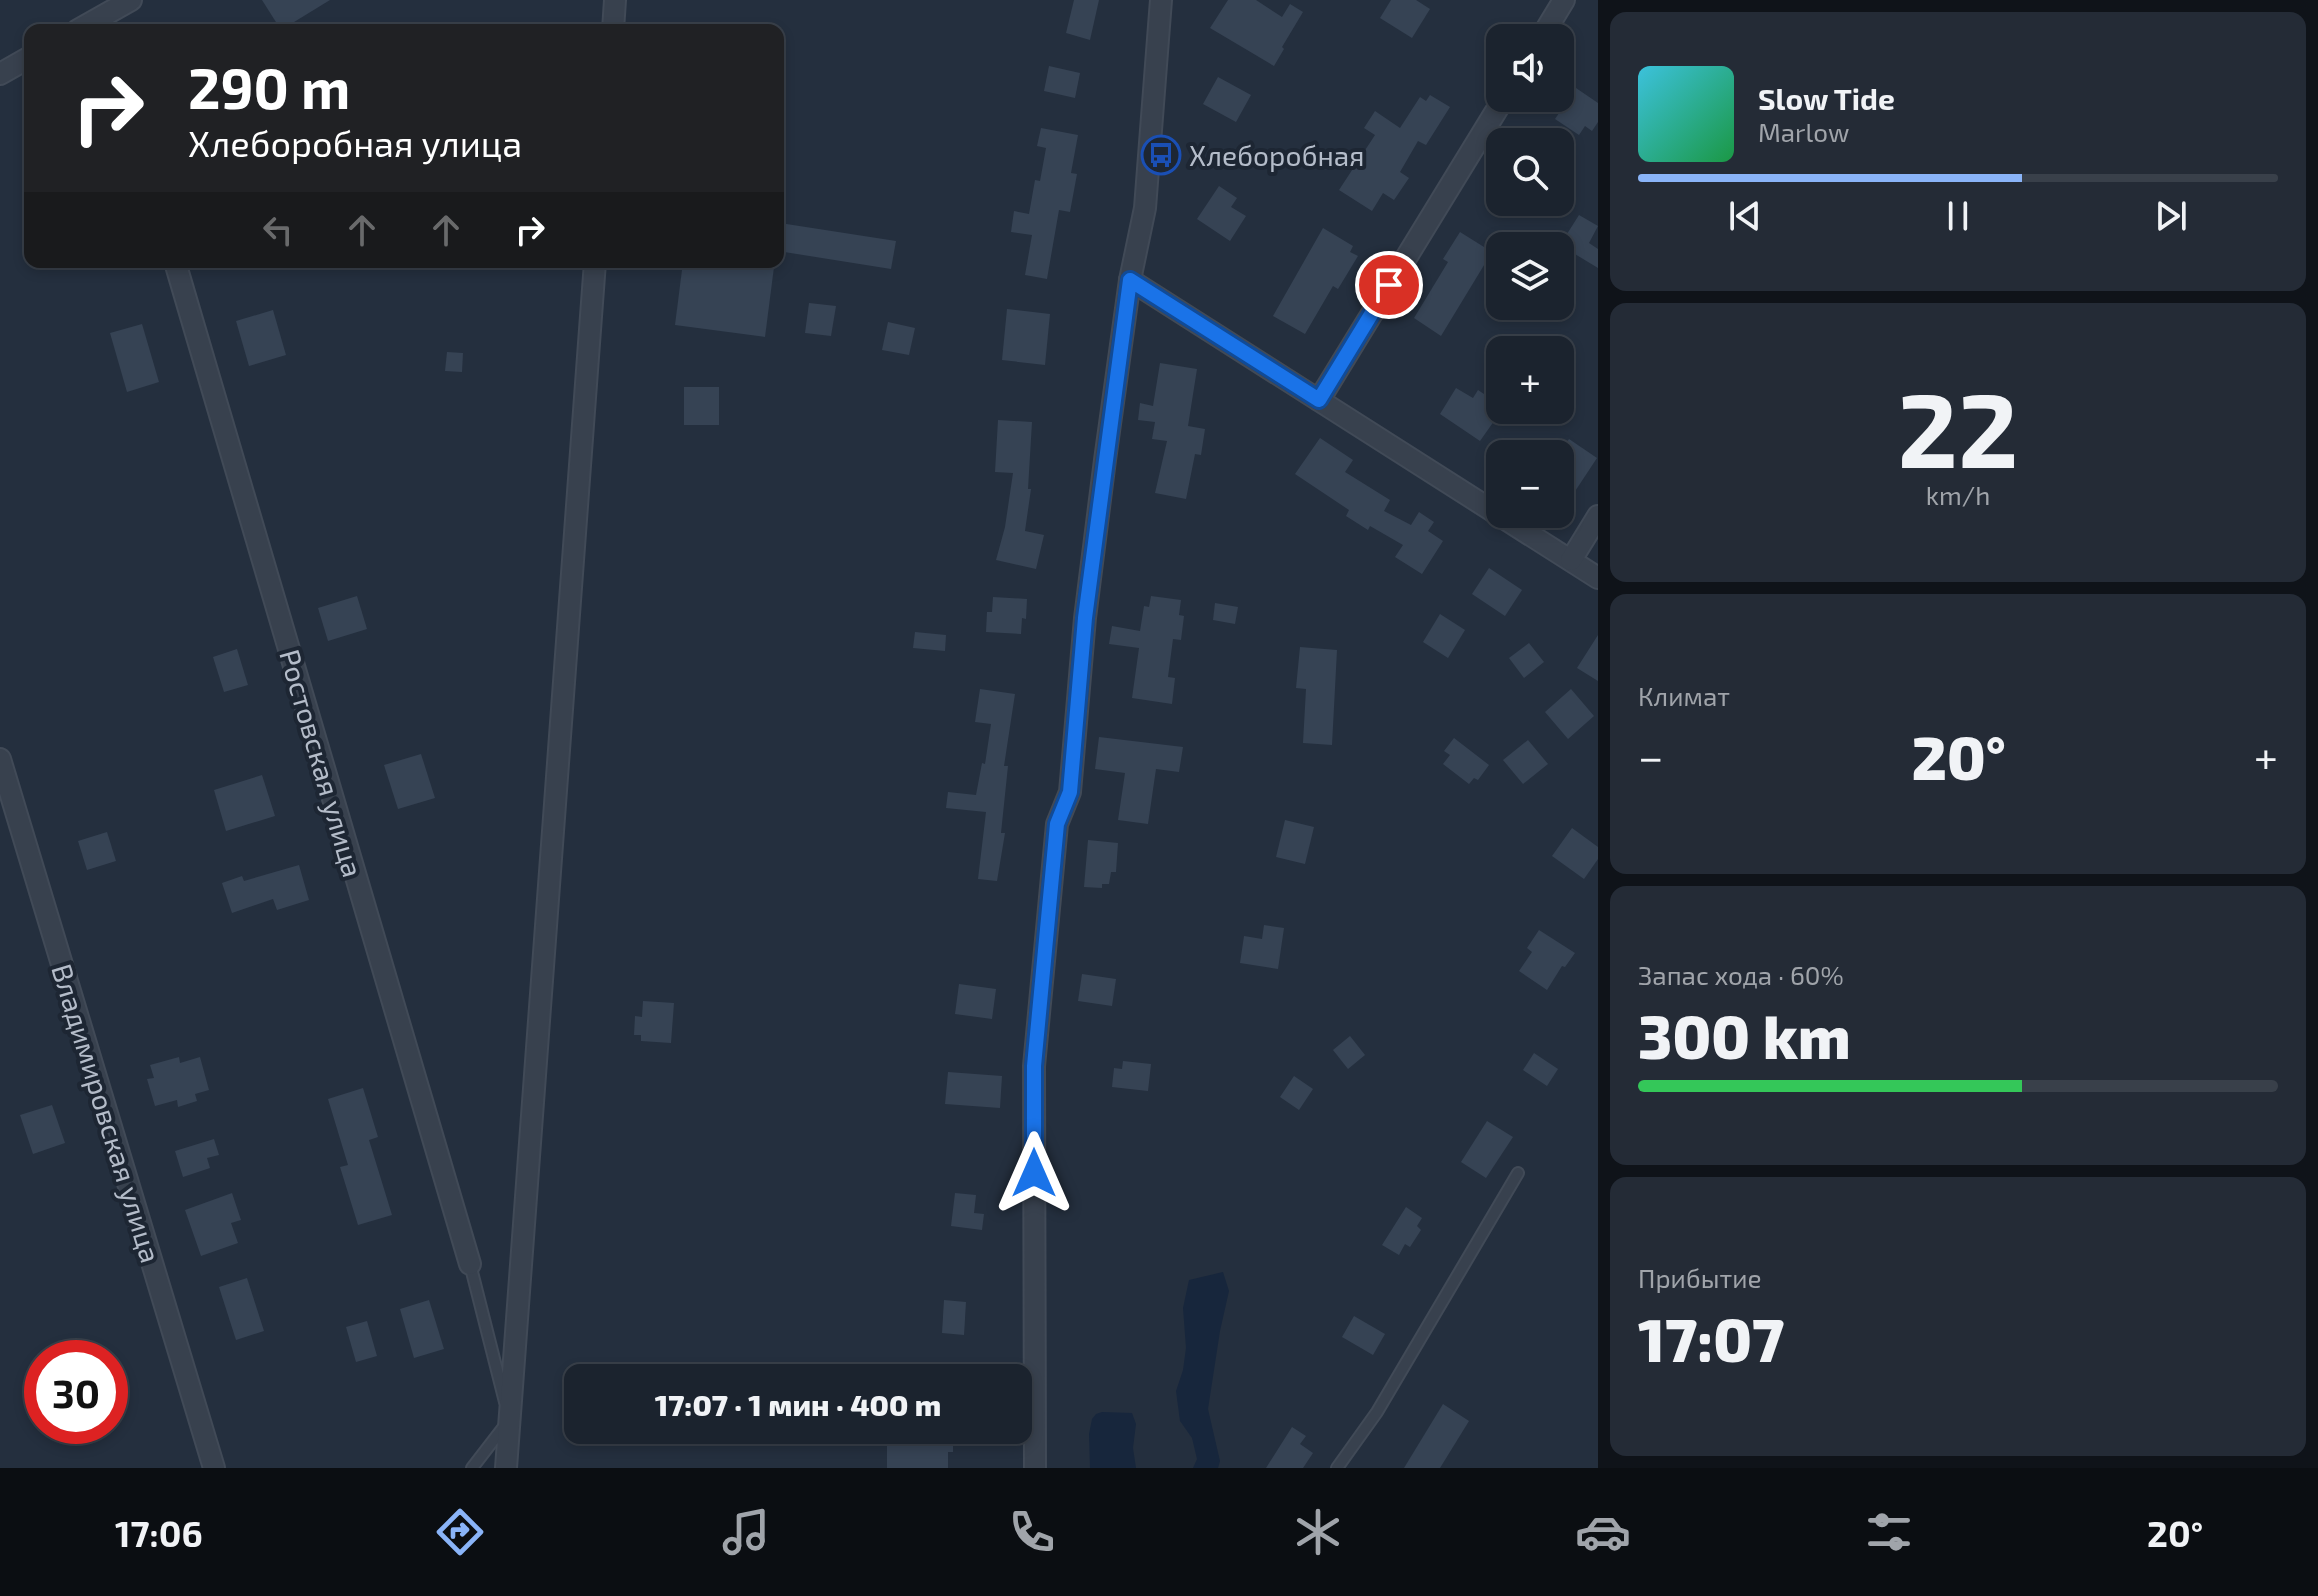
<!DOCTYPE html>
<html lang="ru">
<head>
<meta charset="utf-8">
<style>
	body { margin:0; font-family:"Exo 2",sans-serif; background:#242b36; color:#f1f3f6; height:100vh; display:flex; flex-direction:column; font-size:30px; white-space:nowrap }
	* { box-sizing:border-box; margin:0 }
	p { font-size:26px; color:#a0a4aa }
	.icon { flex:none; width:44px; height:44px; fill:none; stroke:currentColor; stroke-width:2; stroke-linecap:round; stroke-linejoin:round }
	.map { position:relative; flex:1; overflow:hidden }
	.drawer { display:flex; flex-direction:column; gap:12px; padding:12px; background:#0f1319; width:720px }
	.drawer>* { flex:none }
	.hud { position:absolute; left:24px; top:24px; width:760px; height:244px; border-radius:16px; box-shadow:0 4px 12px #0003,0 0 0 2px #39404a; background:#202124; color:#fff; overflow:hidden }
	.fabs { position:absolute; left:1486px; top:24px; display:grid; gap:16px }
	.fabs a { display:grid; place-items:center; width:88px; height:88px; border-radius:16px; background:#1b232e; box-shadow:0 4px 12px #0003,0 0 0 2px #39404a; font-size:40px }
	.speed { position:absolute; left:24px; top:1340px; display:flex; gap:16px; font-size:40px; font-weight:700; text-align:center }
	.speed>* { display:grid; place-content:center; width:104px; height:104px; border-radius:50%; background:#1b232e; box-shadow:0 4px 12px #0003,0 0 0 2px #39404a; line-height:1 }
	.speed .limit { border:12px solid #d22; background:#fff; color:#111 }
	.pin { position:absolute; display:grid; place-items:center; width:68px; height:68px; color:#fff; margin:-34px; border:4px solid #fff; border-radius:50%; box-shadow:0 2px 8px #0007 }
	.me { position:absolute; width:88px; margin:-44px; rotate:0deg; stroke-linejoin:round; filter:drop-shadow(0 0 6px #0008) }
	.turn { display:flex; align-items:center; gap:28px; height:168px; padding:0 32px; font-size:36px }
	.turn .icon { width:104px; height:104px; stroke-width:2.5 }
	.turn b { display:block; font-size:56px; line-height:68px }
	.lanes { display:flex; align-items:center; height:76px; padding:0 32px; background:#0003; justify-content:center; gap:40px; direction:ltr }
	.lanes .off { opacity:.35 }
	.big { font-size:60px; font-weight:800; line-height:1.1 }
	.drawer .tile { flex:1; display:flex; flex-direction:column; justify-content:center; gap:12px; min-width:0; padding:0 28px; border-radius:16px; background:#242b36 }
	.drawer .dial { align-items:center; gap:0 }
	.dial b { font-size:104px; line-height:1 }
	.song { display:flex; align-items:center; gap:24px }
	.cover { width:96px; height:96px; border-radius:12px; background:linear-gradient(135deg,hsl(190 70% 55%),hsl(140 70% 35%)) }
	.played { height:8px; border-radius:4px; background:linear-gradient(90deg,#8ab4f8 60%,#39404a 60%) }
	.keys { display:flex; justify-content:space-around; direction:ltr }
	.heat { display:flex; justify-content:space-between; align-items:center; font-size:44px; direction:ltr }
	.charge { height:12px; border-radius:6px; background:linear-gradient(90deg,#34c759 60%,#39404a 0) }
	.trip { position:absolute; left:564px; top:1364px; width:468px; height:80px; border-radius:16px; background:#1b232e; box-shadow:0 4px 12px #0003,0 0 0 2px #39404a; font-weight:800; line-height:80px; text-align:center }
	.dock { display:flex; height:128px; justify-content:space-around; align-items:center; background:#0b0e12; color:#a0a4aa }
	.dock .icon { width:56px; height:56px }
	.dock .selected { color:#8ab4f8 }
	.dock b { font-size:36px; color:#f1f3f6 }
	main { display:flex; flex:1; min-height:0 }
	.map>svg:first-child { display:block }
</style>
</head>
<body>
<main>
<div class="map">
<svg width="1598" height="1468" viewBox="0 0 1598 1468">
	<rect width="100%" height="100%" fill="#242f3e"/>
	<g fill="#17263c">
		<polygon points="1223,1272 1229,1291 1220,1331 1208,1409 1220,1461 1218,1468 1193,1468 1197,1459 1192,1438 1180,1421 1176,1391 1183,1370 1186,1348 1183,1308 1189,1280"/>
		<polygon points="1102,1412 1132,1413 1136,1424 1133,1448 1136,1468 1090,1468 1089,1434 1092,1419 1096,1414"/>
	</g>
	<g fill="#364354">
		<polygon points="262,0 330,0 281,30"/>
		<polygon points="1074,0 1099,0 1090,40 1066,33"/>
		<polygon points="1228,0 1256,0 1282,17 1290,4 1303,12 1282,47 1284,49 1274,66 1210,28"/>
		<polygon points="1391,0 1416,0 1430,9 1412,38 1380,18"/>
		<polygon points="1049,66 1080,73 1075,98 1044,91"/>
		<polygon points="1218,77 1251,95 1236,122 1203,104"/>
		<polygon points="1576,88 1598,103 1598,122 1592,131 1585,126 1579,135 1555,119"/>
		<polygon points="1430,95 1450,107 1426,145 1418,141 1400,172 1409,178 1394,200 1383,193 1372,211 1339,190 1375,135 1364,128 1375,111 1400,128 1420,97 1426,101"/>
		<polygon points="1041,128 1078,135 1071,173 1077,174 1070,212 1059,210 1047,279 1025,275 1032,235 1011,232 1014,211 1029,214 1035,180 1040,181 1046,148 1037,146"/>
		<polygon points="1219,186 1237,198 1231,207 1246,216 1230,241 1197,219"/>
		<polygon points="1579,215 1598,226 1589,243 1598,249 1598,268 1560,245"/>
		<polygon points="780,223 896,241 891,269 778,251"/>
		<polygon points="1323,228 1353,246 1350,252 1358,256 1338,289 1333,286 1305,334 1273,316"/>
		<polygon points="1460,232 1492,252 1441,336 1414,318 1448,262 1443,259"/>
		<polygon points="683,262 733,262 774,267 765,337 675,325"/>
		<polygon points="809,303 836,306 831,336 805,333"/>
		<polygon points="1007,309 1050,314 1045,365 1002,360"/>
		<polygon points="273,310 286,355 249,366 236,321"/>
		<polygon points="888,322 915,328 909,355 882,350"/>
		<polygon points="142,324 159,382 127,392 110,333"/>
		<polygon points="447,352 463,353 462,372 445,371"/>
		<polygon points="1160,363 1197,369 1188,426 1205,429 1201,455 1195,454 1186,499 1155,493 1167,441 1152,439 1155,422 1138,420 1140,403 1153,406"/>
		<rect x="684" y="387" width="35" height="38"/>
		<polygon points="1456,388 1473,398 1478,390 1499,404 1495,411 1499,414 1480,441 1440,414"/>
		<polygon points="998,420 1032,422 1028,489 1031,489 1025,531 1044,535 1036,569 996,560 1005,527 1013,473 995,472"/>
		<polygon points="1320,438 1353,460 1345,472 1390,500 1384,511 1411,525 1419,512 1434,522 1428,531 1443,541 1422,574 1395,557 1403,545 1370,526 1368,530 1346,516 1349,510 1295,474"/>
		<polygon points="1569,439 1597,458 1560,514 1560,452"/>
		<polygon points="1489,568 1522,590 1505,616 1472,594"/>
		<polygon points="357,596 367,629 328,641 318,608"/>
		<polygon points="1151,596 1181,600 1179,615 1184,616 1181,640 1173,639 1168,677 1175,678 1172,704 1132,698 1139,648 1109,644 1112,626 1140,631 1144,606 1149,607"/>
		<polygon points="993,597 1027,599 1026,619 1022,618 1021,634 986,632 987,612 992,612"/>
		<polygon points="1215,603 1238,607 1235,624 1213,620"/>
		<polygon points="1440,614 1465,630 1448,658 1423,642"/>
		<polygon points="915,632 946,635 945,651 913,648"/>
		<polygon points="1598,635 1598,681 1577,668"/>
		<polygon points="1529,643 1544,662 1524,678 1509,658"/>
		<polygon points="1300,647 1337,650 1332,745 1303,743 1306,689 1296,688"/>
		<polygon points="237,649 248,685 224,692 213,657"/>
		<polygon points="980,689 1015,694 1004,766 1008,766 1001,833 1005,833 997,881 978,879 986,812 946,808 948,792 976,795 982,763 985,764 991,724 975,722"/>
		<polygon points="1571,689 1594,716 1568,739 1545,712"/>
		<polygon points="1099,737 1183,747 1179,772 1156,769 1148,824 1118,820 1125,773 1095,769"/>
		<polygon points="1454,738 1489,765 1478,780 1474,778 1469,784 1443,764 1450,755 1444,751"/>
		<polygon points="1528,740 1548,764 1523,784 1503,760"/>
		<polygon points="421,754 435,798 398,809 384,765"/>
		<polygon points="262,775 275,816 226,831 214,790"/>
		<polygon points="1285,820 1314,827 1305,864 1276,857"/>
		<polygon points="1572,828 1598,847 1598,859 1584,879 1552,856"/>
		<polygon points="107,832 116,861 87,870 78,841"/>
		<polygon points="1088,840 1118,843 1116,872 1111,872 1109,884 1102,884 1102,888 1084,887"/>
		<polygon points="299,865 309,900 277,910 273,899 232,913 222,883 242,876 244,881"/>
		<polygon points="1264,925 1284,928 1278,969 1240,963 1244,936 1262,939"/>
		<polygon points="1539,930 1575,953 1565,967 1562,966 1547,990 1519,971 1532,952 1527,948"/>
		<polygon points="1082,974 1116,979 1112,1006 1078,1001"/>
		<polygon points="959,984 996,989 992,1019 955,1014"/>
		<polygon points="643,1001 674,1003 671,1043 641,1041 641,1035 634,1035 635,1016 642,1017"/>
		<polygon points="1350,1036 1365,1055 1348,1069 1333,1050"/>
		<polygon points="1534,1053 1558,1069 1547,1086 1523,1070"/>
		<polygon points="179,1057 180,1063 200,1057 209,1090 195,1094 197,1101 178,1107 177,1100 155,1106 147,1079 154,1078 150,1065"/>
		<polygon points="1123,1061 1151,1064 1148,1091 1112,1087 1114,1068 1122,1069"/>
		<polygon points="948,1072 1002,1076 1000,1108 945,1104"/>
		<polygon points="1294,1076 1313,1089 1299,1110 1280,1097"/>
		<polygon points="363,1088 378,1137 369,1140 392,1215 358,1225 340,1167 348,1165 328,1099"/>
		<polygon points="52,1105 65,1143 33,1154 20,1115"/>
		<polygon points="1487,1121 1513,1137 1486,1178 1461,1162"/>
		<polygon points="214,1139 219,1155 207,1158 210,1168 183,1177 175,1151"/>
		<polygon points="232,1193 241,1220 231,1223 238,1243 201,1256 185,1210"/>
		<polygon points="955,1193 976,1195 974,1213 984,1214 982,1230 951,1226"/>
		<polygon points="1406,1207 1422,1218 1417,1226 1421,1230 1410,1247 1405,1244 1399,1255 1382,1245"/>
		<polygon points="247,1278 264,1331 236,1340 219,1287"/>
		<polygon points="429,1300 444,1349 414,1358 400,1309"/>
		<polygon points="944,1300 966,1302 964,1335 942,1333"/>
		<polygon points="1354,1316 1385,1334 1373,1355 1342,1337"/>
		<polygon points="367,1321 377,1356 356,1362 346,1327"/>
		<polygon points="1443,1404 1469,1421 1440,1468 1404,1468"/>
		<polygon points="1292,1427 1306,1436 1300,1444 1313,1453 1303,1468 1266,1468"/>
		<polygon points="928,1430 953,1430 953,1452 948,1452 948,1468 887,1468 887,1442 928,1442"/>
	</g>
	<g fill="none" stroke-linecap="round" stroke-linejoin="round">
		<g stroke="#414a57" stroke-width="14">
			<g id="lane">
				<polyline points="470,1264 505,1402"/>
				<polyline points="472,1468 506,1424"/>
				<polyline points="1337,1468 1377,1412 1518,1173"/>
			</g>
		</g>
		<g stroke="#414a57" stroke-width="24">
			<g id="street">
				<polyline points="78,30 131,0"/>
				<polyline points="613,30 615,0"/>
				<polyline points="1541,38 1564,0"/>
				<polyline points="0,74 30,57"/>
				<polyline points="175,262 470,1264"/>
				<polyline points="1130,280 1598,578"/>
				<polyline points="1319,400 1504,98"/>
				<polyline points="1571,560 1598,516"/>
				<polyline points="0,759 214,1468"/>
				<polyline points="506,1468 595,262"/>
				<polyline points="1035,1468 1034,1066 1057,824 1070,792 1085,618 1105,460 1130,280 1145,208 1161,0"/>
			</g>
		</g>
		<use href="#lane" stroke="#38414e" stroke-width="10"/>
		<use href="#street" stroke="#38414e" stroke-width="20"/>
	</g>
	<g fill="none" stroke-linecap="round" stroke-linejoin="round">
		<g stroke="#114b97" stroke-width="20">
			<polyline id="route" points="1034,1173 1034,1066 1057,824 1070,792 1085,618 1130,280 1319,400 1389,285"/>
		</g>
		<use href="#route" stroke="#1a73e8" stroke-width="14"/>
	</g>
	<defs>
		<g id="bus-ring" transform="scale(2)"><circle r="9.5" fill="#1d2633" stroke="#1a4fb4" stroke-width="1.5"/><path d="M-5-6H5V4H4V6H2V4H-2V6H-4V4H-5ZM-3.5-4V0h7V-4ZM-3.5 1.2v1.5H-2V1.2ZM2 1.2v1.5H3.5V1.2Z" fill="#1a4fb4"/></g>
	</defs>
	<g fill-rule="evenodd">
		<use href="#bus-ring" x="1161" y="155"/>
	</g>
	<g text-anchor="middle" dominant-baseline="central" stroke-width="8" stroke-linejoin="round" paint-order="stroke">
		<g font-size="28" fill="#b4bcc9" stroke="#1d2633" text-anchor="start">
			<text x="1189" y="155">Хлеборобная</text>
		</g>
		<g font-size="28" fill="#b4bcc9" stroke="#1d2633">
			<text transform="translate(322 763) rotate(74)">Ростовская улица</text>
			<text transform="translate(107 1113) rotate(73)">Владимировская улица</text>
		</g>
	</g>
</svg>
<div class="fabs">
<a><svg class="icon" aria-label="sound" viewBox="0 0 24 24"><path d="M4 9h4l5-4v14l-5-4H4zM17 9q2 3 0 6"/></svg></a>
<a><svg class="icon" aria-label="search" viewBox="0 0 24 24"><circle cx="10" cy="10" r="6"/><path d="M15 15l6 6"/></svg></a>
<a><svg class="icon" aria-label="layers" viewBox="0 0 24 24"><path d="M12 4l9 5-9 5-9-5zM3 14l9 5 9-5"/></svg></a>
<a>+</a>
<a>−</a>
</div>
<div class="speed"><div class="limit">30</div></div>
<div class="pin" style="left:1389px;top:285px;background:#d93025"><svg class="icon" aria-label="arrive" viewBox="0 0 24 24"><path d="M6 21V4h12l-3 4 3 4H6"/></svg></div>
<svg class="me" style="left:1034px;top:1173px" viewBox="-20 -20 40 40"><path d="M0-17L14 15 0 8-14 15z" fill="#1a73e8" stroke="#fff" stroke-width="4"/></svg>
<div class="trip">17:07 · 1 мин · 400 m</div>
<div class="hud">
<div class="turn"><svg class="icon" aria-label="right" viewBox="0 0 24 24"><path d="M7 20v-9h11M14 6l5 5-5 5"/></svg><div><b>290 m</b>Хлеборобная улица</div></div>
<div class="lanes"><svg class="icon off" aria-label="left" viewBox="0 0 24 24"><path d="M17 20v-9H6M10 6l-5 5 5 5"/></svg><svg class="icon off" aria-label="ahead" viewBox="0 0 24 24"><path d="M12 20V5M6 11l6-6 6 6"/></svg><svg class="icon off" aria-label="ahead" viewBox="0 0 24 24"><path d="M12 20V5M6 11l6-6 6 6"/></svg><svg class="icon" aria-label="right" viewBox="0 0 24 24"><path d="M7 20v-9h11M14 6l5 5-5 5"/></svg></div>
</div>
</div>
<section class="drawer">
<div class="tile">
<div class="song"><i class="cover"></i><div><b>Slow Tide</b><p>Marlow</p></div></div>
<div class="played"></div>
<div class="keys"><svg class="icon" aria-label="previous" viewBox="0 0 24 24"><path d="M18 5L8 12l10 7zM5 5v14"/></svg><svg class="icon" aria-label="pause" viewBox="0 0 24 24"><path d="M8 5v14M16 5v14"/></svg><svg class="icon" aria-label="next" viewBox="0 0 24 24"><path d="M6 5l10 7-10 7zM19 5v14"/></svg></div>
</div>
<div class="tile dial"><b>22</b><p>km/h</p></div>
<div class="tile"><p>Климат</p>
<div class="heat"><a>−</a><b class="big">20°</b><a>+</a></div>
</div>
<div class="tile"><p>Запас хода · 60%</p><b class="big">300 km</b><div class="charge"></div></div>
<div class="tile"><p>Прибытие</p><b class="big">17:07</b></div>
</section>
</main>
<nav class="dock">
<b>17:06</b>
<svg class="icon selected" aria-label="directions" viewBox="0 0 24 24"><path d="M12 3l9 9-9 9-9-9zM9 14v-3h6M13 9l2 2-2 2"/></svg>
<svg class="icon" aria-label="music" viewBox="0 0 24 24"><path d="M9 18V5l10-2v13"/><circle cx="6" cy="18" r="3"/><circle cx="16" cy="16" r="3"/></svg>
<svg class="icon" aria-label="phone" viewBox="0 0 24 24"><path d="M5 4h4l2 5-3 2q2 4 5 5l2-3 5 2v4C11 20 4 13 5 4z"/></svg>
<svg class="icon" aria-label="climate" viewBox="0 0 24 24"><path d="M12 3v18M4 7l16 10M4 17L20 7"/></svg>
<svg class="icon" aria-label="car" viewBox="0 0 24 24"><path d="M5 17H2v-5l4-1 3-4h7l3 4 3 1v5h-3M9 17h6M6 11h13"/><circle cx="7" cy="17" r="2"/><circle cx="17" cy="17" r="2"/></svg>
<svg class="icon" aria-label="filters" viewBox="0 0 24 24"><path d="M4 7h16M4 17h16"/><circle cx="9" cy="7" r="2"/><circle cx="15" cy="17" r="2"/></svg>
<b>20°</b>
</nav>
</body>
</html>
